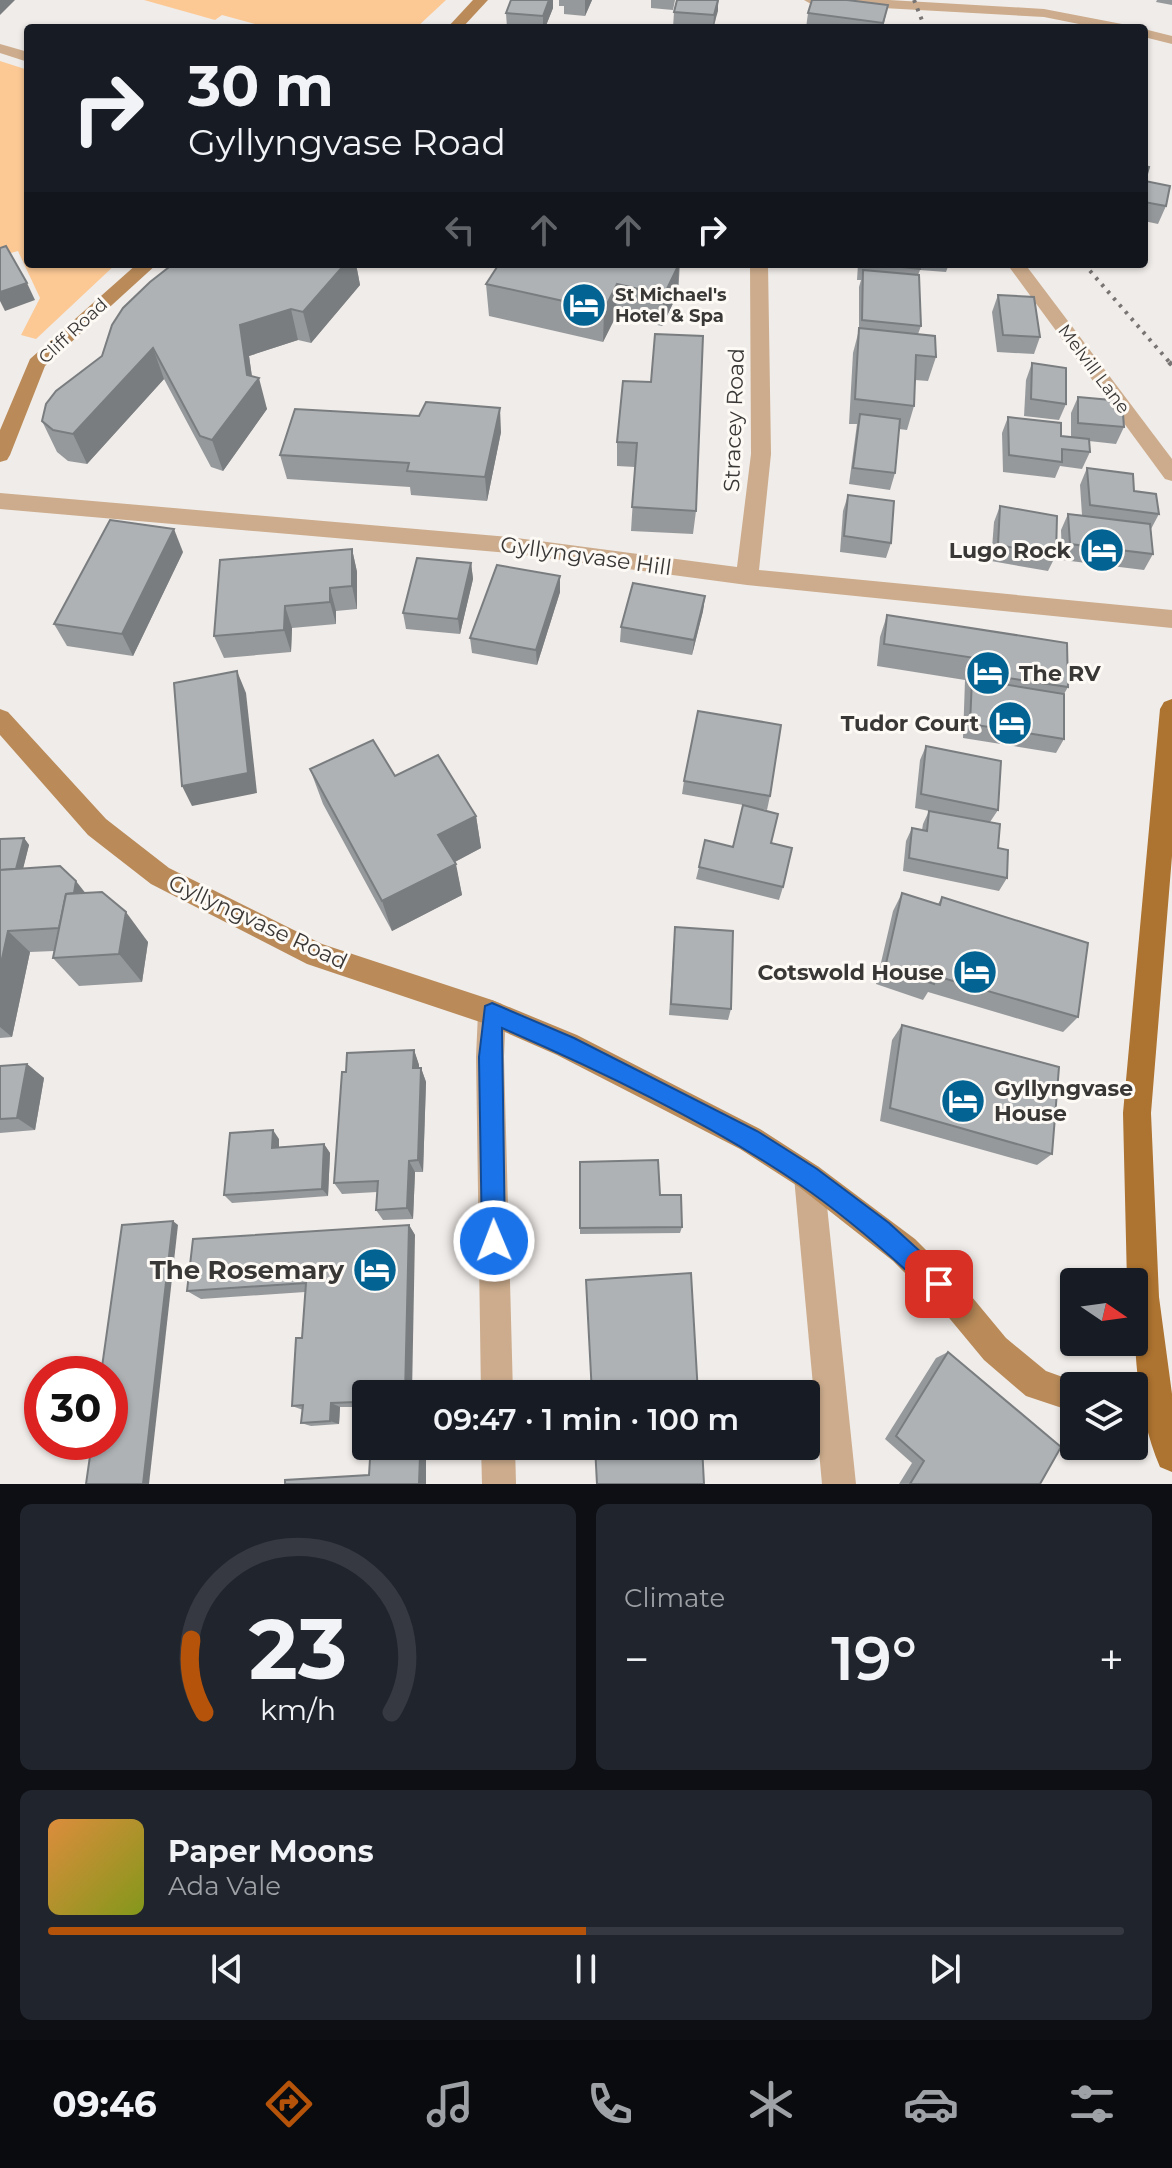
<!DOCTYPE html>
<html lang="en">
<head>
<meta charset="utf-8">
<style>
	body { margin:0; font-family:Montserrat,sans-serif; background:#20242c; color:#f1f3f6; height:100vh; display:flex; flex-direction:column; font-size:30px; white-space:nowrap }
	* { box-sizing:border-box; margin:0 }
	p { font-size:26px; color:#9ea1a6 }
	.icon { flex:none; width:44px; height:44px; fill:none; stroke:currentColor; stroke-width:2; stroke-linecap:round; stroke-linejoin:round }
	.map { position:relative; height:1484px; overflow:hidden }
	.details { display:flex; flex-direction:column; gap:20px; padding:20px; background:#0d0f14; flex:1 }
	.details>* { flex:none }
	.banner { position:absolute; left:24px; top:24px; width:1124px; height:244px; border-radius:8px; box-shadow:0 2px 6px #0004; background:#171b24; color:#f1f3f6; overflow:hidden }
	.needle { width:52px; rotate:103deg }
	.controls { position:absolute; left:1060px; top:1268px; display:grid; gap:16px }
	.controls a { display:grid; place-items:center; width:88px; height:88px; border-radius:8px; background:#171b24; box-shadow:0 2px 6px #0004; font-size:40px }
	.speed { position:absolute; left:24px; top:1356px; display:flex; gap:16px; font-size:40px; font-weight:700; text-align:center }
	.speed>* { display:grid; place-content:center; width:104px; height:104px; border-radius:50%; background:#171b24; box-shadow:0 2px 6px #0004; line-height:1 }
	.speed .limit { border:12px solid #d22; background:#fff; color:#111 }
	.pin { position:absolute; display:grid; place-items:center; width:68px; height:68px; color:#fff; margin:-34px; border-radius:16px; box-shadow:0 4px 12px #0006 }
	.me { position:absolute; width:88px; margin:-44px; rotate:359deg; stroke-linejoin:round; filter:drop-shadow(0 0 6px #0008) }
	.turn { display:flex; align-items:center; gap:28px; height:168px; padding:0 32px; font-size:36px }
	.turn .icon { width:104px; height:104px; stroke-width:2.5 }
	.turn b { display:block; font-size:56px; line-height:68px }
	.lanes { display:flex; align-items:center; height:76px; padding:0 32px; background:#0003; justify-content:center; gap:40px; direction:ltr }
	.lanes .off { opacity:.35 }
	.big { font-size:60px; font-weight:600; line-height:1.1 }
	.details .card { flex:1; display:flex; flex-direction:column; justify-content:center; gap:12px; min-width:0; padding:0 28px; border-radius:12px; background:#20242c }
	.details .dial { align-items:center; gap:0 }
	.dial svg { height:208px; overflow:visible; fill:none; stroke:#363941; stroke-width:7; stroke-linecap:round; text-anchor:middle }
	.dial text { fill:#f1f3f6; stroke:none }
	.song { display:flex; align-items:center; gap:24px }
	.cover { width:96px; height:96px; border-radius:12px; background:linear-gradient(135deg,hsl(30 70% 55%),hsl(70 70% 35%)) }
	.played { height:8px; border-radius:4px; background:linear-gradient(90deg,#b45309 50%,#363941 50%) }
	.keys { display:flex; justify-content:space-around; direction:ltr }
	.heat { display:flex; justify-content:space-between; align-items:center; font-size:44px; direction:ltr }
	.details .tiles { flex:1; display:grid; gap:20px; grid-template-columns:1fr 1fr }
	.card:last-child { grid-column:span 2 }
	.trip { position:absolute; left:352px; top:1380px; width:468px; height:80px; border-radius:8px; background:#171b24; box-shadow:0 2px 6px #0004; font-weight:600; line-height:80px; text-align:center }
	.tab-bar { display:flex; height:128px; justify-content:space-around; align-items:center; background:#090b0e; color:#9ea1a6 }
	.tab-bar .icon { width:56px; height:56px }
	.tab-bar .on { color:#b45309 }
	.tab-bar b { font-size:36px; color:#f1f3f6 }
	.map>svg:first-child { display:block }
</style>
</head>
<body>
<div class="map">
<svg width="1172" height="1484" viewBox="0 0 1172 1484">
	<rect width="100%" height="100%" fill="#f0ece9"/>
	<g fill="#fcc995">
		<polygon points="144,0 446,0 416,28 270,28 222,15 215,20"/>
		<polygon points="0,61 28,70 28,264 116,264 36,339 21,335 40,298 18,251 0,256"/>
	</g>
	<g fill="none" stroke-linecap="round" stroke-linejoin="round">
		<g fill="#ccac8c" fill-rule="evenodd">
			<polygon points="804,0 889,0 1044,9 1122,24 1129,28 1099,28 1044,17 811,4"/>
			<polygon points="1144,29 1172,36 1172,44 1144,37"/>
			<polygon points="0,44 28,52 28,62 0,53"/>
			<polygon points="750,264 768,264 771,454 759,570 1172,610 1172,628 747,585 509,553 0,509 0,493 509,537 737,567 751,454"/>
			<polygon points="1007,264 1025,264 1172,459 1172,481 1165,479"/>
			<polygon points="492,1000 502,1004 506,1013 504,1057 513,1394 481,1394 476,1057 478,1013 482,1004"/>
			<polygon points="809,1162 819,1167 824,1177 856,1484 822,1484 794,1177 799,1167"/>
			<polygon points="481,1446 515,1446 516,1484 482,1484"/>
		</g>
		<g fill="#ba8b59" fill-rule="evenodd">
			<polygon points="473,0 488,0 462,28 447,28"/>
			<polygon points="137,264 157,264 45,366 10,455 7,460 0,462 0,430 30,359"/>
			<polygon points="0,709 8,712 106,819 169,868 322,944 492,1000 577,1035 760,1129 819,1167 915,1239 967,1291 1006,1338 1046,1371 1085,1385 1074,1386 1074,1412 1026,1396 984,1360 945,1313 893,1261 799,1187 740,1149 557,1055 489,1025 307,964 151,884 88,835 0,735"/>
		</g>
		<path fill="#ad7330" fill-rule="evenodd" d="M1172 699V856L1151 1113 1159 1297 1172 1394V1472L1160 1467C1135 1407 1134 1345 1134 1282H1127L1123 1113 1160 709 1164 702Z"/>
		<g stroke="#777473" stroke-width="4" stroke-dasharray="3 6" stroke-linecap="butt">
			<polyline points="914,0 925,28"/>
			<polyline points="1084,264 1171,364"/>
		</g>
		<polyline stroke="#777473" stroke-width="5" stroke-dasharray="4 7" stroke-linecap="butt" points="1169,362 1172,365"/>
	</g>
	<g fill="#96999c">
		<polygon points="559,0 592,0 585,16 564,14 564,6 559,6"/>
		<polygon points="651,0 675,0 673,10 651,8"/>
		<polygon points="677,0 719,0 714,28 673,28 674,12"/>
		<polygon points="1157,0 1172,0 1172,5 1156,2"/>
		<polygon points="888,5 883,28 806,28 808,13"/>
		<polygon points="553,8 545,28 507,28 506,13"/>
		<polygon points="1144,166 1145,181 1166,206 1158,224 1144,221"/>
		<polygon points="173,264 356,264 360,285 311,343 298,340 249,356 252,376 267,409 223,471 211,467 164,379 87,464 68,461 57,452 42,421 102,356"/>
		<polygon points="499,264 680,264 678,293 662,326 616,316 603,342 489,316 486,284"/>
		<polygon points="858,264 949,264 946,272 920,270 918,275 921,326 918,334 936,357 928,381 915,380 914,406 907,430 899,429 895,473 890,490 849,484 857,424 849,424 853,353 859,330 859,287 861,280 857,280"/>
		<polygon points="998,295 1040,337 1034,354 997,352 992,312"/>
		<polygon points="1032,363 1066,404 1059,420 1024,416 1026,380"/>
		<polygon points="651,382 696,511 693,534 631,531 635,467 617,466 617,442"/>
		<polygon points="1078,397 1124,427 1116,444 1089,441 1090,452 1082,469 1060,466 1055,478 1003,472 1002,433 1008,417 1061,436 1071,437 1071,413"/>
		<polygon points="501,432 487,501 411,495 410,487 287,479 280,455"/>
		<polygon points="1087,468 1134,491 1159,514 1151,529 1153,554 1144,570 1062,560 1061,530 1068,514 1082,515 1080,485"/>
		<polygon points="848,495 891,543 886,558 840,552 843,511"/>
		<polygon points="1000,506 1056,555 1048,571 991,561 994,522"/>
		<polygon points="352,549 357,572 357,609 336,611 336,624 292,628 291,652 224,658 214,636"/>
		<polygon points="183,552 133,656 67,646 54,624"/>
		<polygon points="471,563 473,579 460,634 406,629 403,613"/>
		<polygon points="560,576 560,592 537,665 472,653 470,638"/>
		<polygon points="705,596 703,611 692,655 620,642 621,627"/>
		<polygon points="887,615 1068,687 1064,694 1064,739 1056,753 963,738 965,680 877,666 880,637"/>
		<polygon points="926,746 998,810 990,822 1007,878 999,891 903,871 906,841 912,828 922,830 923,824 929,811 915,808 920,760"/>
		<polygon points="310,769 395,776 476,816 481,848 455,862 462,895 392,931 323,804"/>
		<polygon points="684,781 770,796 767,810 750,807 771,843 783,887 779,900 696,879 699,867 733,847 743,805 682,794"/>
		<polygon points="24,838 29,845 23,868 85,893 148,942 142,982 79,986 53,958 54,951 30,952 12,1037 0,1038 0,839"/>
		<polygon points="902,893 938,904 942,897 1078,1017 1063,1032 928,992 923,1000 876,984 893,911"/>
		<polygon points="675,927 731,1009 728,1020 669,1015"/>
		<polygon points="902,1025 1052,1154 1037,1165 880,1121 892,1040"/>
		<polygon points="414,1050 419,1065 419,1068 421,1068 426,1082 423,1172 415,1172 413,1219 383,1220 376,1210 377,1192 342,1194 334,1183 346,1072"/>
		<polygon points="27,1064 44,1078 35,1130 0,1133 0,1066"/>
		<polygon points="279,1139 279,1147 324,1144 330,1153 328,1196 232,1203 224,1195"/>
		<polygon points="580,1162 660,1195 682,1227 680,1233 580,1234"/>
		<polygon points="409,1225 415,1235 366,1394 366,1421 362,1421 354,1418 355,1407 340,1407 339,1424 311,1426 301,1423 303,1410 292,1406 302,1338 305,1292 201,1299 187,1291"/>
		<polygon points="948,1352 1040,1484 899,1484 912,1463 885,1439 936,1358"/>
	</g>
	<g fill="#7a7d7f">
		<polygon points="0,0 15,0 0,15"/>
		<polygon points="549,0 553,0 553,8 545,28 543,28 543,16"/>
		<polygon points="585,0 592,0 585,16"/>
		<polygon points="718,0 718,11 713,28 714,15"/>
		<polygon points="345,264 356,264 360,285 311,343 303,312"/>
		<polygon points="679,264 678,293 662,326 664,295"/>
		<polygon points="27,283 35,300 5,311 0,301 0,292"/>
		<polygon points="617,284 616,316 603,342 604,310"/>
		<polygon points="291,309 298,340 249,356 253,385 259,378 267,409 223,471 212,440 247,375 240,325"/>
		<polygon points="153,348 164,379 87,464 73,434"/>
		<polygon points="500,408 501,432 487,501 485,477"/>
		<polygon points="174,529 183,552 133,656 122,634"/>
		<polygon points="352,549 357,572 357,609 352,586"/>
		<polygon points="471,563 473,579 460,634 458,619"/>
		<polygon points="560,576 560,592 537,665 536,650"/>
		<polygon points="330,588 336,611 336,624 330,602"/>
		<polygon points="705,596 703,611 692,655 694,640"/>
		<polygon points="285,606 292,628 291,652 284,630"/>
		<polygon points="237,671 246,693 257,793 192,806 182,786"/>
		<polygon points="476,816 481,848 445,867 438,835"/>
		<polygon points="24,838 29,845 17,893 12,887"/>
		<polygon points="456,864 462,895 392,931 382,901"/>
		<polygon points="76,881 94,904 67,928"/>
		<polygon points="126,912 148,942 142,982 119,954"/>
		<polygon points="8,931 30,952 12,1037 0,1027 0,968"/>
		<polygon points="414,1050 419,1065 419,1082 413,1068"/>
		<polygon points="27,1064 44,1078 35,1130 17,1118"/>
		<polygon points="421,1068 426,1082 423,1172 418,1160"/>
		<polygon points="273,1130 279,1139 279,1156 272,1148"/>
		<polygon points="324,1144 330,1153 328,1196 322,1189"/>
		<polygon points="409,1161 415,1172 413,1219 407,1208"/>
		<polygon points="173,1221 178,1225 149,1484 143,1484"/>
		<polygon points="409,1225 415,1235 412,1394 405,1394"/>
		<polygon points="331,1403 340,1407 339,1424 330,1421"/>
		<polygon points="420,1456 426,1458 426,1484 419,1484"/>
	</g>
	<g fill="#aeb2b5" stroke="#7a7d7f" stroke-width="2">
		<polygon points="511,0 549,0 543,16 506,13"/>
		<polygon points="677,0 718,0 714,15 674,12"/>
		<polygon points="812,0 847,0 888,5 883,23 808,13"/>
		<polygon points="1144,166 1149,167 1145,181 1170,186 1166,206 1144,202"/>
		<polygon points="6,246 27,283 0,292 0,248"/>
		<polygon points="173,264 345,264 303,312 291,309 240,325 247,375 259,378 212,440 200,436 153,348 73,434 53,430 42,421 46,404 56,391 102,356 112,325 123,308 150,282"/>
		<polygon points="499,264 679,264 664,295 617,284 604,310 486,284"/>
		<polygon points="874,264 920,264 920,269"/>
		<polygon points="863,270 919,275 921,326 862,320"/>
		<polygon points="998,295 1034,297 1040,337 1003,335"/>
		<polygon points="859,328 935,336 936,357 916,355 914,406 855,399"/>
		<polygon points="655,334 703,336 696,511 632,507 637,443 617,442 623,381 651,382"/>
		<polygon points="1032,363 1066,368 1066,404 1031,399"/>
		<polygon points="1078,397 1122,401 1124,427 1078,423"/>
		<polygon points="426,402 500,408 485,477 407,471 409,463 280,455 295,409 419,416"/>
		<polygon points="860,414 900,419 895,473 853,468"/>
		<polygon points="1008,417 1061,423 1061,436 1089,439 1090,452 1062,449 1062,462 1009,455"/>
		<polygon points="1087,468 1133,474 1134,491 1156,494 1159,514 1090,505"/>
		<polygon points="848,495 894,501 891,543 844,536"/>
		<polygon points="1000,506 1057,516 1056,555 998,545"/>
		<polygon points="1068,514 1150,524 1153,554 1070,544"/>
		<polygon points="110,520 174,529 122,634 54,624"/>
		<polygon points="352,549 352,586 330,588 330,602 285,606 284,630 214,636 220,560"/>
		<polygon points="417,558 471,563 458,619 403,613"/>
		<polygon points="497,565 560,576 536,650 470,638"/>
		<polygon points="633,583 705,596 694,640 621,627"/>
		<polygon points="887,615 1067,643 1068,687 975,673 975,658 884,644"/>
		<polygon points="237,671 248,773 182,786 174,683"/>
		<polygon points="972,679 1064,694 1064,739 970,724"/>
		<polygon points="698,711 781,725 770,796 684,781"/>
		<polygon points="373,740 395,776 438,755 476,816 438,835 456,864 382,901 310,769"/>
		<polygon points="926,746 1001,761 998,810 921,794"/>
		<polygon points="743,805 778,814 771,843 792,848 783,887 699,867 705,840 733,847"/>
		<polygon points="929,811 1000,824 998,848 1008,850 1007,878 909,858 912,828 927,831"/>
		<polygon points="24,838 16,869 0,870 0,839"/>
		<polygon points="60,866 76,881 74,893 66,894 59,928 8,931 0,968 0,870"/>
		<polygon points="102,892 126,912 119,954 53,958 66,894"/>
		<polygon points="902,893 940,905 942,897 1088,943 1078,1017 936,976 934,984 885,968"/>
		<polygon points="675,927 733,931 731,1009 671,1004"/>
		<polygon points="902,1025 1059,1067 1052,1154 890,1108"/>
		<polygon points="414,1050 413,1068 421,1068 418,1160 409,1161 407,1208 376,1210 378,1181 334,1183 342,1072 346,1072 347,1053"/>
		<polygon points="27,1064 17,1118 0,1119 0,1066"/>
		<polygon points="273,1130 272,1148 324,1144 322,1189 224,1195 230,1133"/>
		<polygon points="658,1160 660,1195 681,1195 682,1227 580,1228 580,1162"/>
		<polygon points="173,1221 143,1484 86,1484 92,1442 110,1442 110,1374 101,1374 122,1225"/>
		<polygon points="409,1225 405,1394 366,1394 366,1417 354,1418 355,1402 331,1403 330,1421 301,1423 303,1405 292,1406 296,1338 302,1338 306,1283 187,1291 193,1239"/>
		<polygon points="691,1273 698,1394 592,1394 586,1280"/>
		<polygon points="948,1352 1061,1447 1040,1484 910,1484 924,1461 896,1436"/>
		<polygon points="595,1446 702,1446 704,1484 597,1484"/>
		<polygon points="420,1456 419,1484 285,1484 285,1480 369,1475 370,1459"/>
	</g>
	<path fill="#1a73e8" stroke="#114b97" stroke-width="2" d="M492 1003 574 1038 757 1131 817 1169 889 1223 947 1276 951 1284 947 1293 939 1296 931 1293C889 1254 846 1216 799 1184 710 1123 601 1071 502 1028L505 1241 502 1249 494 1252 485 1249 482 1241 479 1057 485 1006Z"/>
	<defs>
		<g id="hotel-disc" transform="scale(2.3)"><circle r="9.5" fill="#036393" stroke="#fdfaf6"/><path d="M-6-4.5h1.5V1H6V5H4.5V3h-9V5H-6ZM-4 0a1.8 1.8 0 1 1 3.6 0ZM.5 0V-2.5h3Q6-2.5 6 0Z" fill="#fff"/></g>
	</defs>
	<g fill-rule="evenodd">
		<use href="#hotel-disc" x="584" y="305"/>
		<use href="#hotel-disc" x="1102" y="550"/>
		<use href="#hotel-disc" x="988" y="673"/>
		<use href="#hotel-disc" x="1010" y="723"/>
		<use href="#hotel-disc" x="975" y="972"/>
		<use href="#hotel-disc" x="963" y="1101"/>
		<use href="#hotel-disc" x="375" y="1270"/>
	</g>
	<g text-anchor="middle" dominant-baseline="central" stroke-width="6" stroke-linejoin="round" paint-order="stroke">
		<g font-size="18" font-weight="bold" fill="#3a3837" stroke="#fdfaf6" text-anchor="start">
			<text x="615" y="295">St Michael's<tspan x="615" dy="21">Hotel &amp; Spa</tspan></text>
		</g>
		<g font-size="18" fill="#3a3837" stroke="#fdfaf6">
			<text transform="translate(73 331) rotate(-43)">Cliff Road</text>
			<text transform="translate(1094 369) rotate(53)">Melvill Lane</text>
		</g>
		<g font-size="22" fill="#3a3837" stroke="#fdfaf6">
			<text transform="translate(734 420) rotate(-88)">Stracey Road</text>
			<text transform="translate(586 556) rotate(8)">Gyllyngvase Hill</text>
			<text transform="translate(258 922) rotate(25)">Gyllyngvase Road</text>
		</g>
		<g font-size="22" font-weight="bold" fill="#3a3837" stroke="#fdfaf6" text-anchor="end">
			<text x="1071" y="550">Lugo Rock</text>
			<text x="1019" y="673" text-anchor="start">The RV</text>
			<text x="979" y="723">Tudor Court</text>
			<text x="944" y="972">Cotswold House</text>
			<text x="994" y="1088" text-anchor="start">Gyllyngvase<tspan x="994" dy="25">House</tspan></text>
		</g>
		<g font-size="26" font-weight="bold" fill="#3a3837" stroke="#fdfaf6" text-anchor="end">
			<text x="344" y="1270">The Rosemary</text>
		</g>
	</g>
</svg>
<div class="controls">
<a><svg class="needle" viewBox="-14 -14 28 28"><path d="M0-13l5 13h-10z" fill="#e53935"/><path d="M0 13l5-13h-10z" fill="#9ea1a6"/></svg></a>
<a><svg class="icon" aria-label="layers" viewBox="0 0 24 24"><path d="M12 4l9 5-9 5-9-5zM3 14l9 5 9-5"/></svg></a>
</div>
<div class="speed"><div class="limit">30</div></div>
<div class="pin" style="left:939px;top:1284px;background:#d93025"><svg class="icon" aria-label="arrive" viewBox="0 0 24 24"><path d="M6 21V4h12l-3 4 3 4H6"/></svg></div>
<svg class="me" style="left:494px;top:1241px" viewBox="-20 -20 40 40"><circle r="17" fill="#1a73e8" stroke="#fff" stroke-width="3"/><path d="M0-11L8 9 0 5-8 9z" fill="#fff"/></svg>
<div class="trip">09:47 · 1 min · 100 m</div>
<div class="banner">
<div class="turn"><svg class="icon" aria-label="right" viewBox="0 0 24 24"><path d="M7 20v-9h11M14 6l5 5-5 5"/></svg><div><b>30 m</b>Gyllyngvase Road</div></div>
<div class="lanes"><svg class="icon off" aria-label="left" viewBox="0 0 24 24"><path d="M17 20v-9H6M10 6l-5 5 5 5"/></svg><svg class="icon off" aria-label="ahead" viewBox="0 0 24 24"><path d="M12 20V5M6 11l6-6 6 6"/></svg><svg class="icon off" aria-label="ahead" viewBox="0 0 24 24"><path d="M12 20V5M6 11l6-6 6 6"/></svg><svg class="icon" aria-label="right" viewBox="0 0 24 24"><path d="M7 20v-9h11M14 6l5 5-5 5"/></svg></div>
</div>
</div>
<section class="details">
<div class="tiles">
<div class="card dial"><svg viewBox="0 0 100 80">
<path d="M14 69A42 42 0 1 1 86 69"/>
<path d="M14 69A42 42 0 0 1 9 41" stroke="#b45309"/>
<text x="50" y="56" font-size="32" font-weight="700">23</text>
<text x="50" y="72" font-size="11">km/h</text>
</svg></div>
<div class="card"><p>Climate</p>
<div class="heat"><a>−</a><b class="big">19°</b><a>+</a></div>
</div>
<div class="card">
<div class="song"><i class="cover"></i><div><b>Paper Moons</b><p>Ada Vale</p></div></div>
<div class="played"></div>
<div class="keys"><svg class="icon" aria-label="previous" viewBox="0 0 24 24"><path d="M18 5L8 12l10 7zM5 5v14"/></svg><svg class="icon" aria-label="pause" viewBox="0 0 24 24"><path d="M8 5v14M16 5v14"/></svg><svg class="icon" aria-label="next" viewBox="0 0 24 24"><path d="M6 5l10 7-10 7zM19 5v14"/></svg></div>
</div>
</div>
</section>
<nav class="tab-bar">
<b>09:46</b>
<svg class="icon on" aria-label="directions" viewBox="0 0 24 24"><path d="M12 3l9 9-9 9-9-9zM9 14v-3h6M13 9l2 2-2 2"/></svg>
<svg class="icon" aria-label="music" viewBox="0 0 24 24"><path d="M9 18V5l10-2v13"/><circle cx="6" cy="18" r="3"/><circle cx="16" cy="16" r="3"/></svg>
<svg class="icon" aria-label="phone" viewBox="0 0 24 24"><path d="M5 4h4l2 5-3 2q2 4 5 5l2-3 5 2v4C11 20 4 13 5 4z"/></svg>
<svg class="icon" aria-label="climate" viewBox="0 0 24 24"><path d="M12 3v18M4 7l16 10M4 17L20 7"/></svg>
<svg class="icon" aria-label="car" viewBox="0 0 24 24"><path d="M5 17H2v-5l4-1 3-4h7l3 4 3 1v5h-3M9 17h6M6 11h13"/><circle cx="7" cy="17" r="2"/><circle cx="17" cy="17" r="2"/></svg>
<svg class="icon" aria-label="filters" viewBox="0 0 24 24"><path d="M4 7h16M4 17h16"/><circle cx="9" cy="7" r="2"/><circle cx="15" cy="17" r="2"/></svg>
</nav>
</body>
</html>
